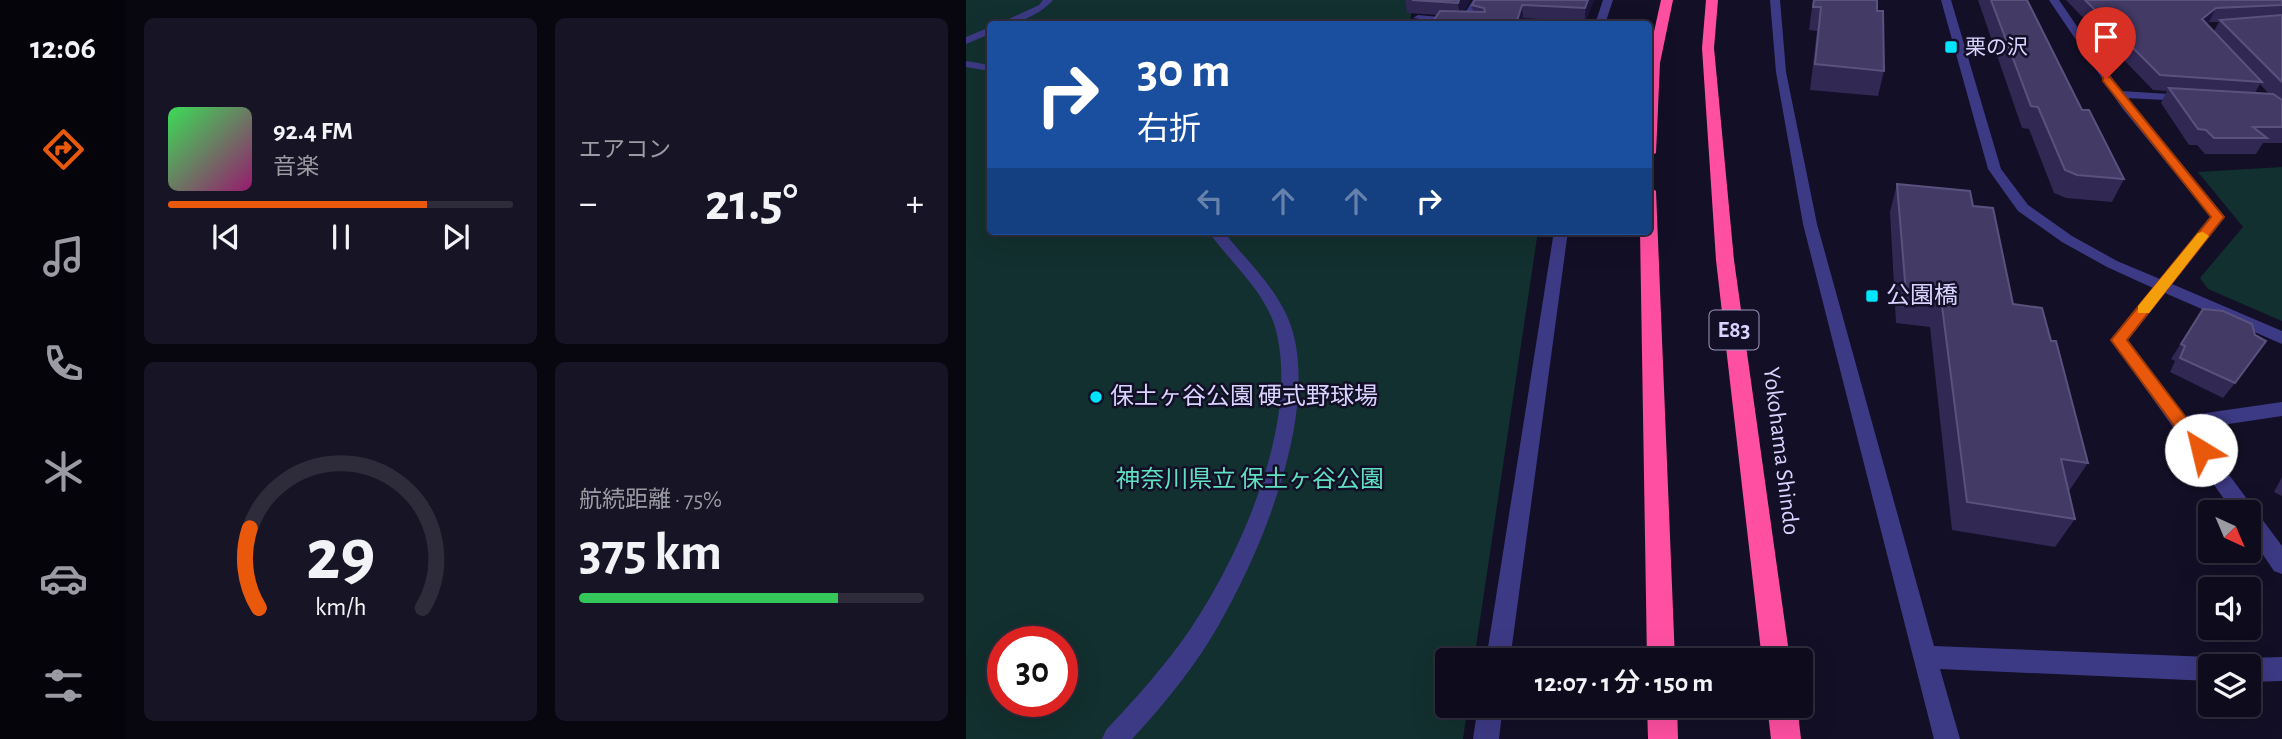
<!DOCTYPE html>
<html lang="ja">
<head>
<meta charset="utf-8">
<style>
	body { margin:0; font-family:"Alegreya Sans","Noto Sans JP",sans-serif; background:#171425; color:#f1f3f6; height:100vh; display:flex; flex-direction:column; font-size:26px; white-space:nowrap }
	* { box-sizing:border-box; margin:0 }
	p { font-size:23px; color:#9b9ba3 }
	.icon { flex:none; width:38px; height:38px; fill:none; stroke:currentColor; stroke-width:2; stroke-linecap:round; stroke-linejoin:round }
	.map { position:relative; flex:1; overflow:hidden }
	.sheet { display:flex; flex-direction:column; gap:18px; padding:18px; background:#08060f; width:840px }
	.sheet>* { flex:none }
	.top-card { position:absolute; left:21px; top:21px; width:665px; height:214px; border-radius:7px; box-shadow:0 7px 28px #0002,0 0 0 2px #2e2b3b; background:#1a4fa0; color:#fff; overflow:hidden }
	.needle { width:46px; rotate:136deg }
	.tools { position:absolute; left:1232px; top:500px; display:grid; gap:14px }
	.tools a { display:grid; place-items:center; width:63px; height:63px; border-radius:7px; background:#0e0b1c; box-shadow:0 7px 28px #0002,0 0 0 2px #2e2b3b; font-size:35px }
	.speed { position:absolute; left:21px; top:626px; display:flex; gap:14px; font-size:35px; font-weight:700; text-align:center }
	.speed>* { display:grid; place-content:center; width:91px; height:91px; border-radius:50%; background:#0e0b1c; box-shadow:0 7px 28px #0002,0 0 0 2px #2e2b3b; line-height:1 }
	.speed .limit { border:10px solid #d22; background:#fff; color:#111 }
	.pin { position:absolute; display:grid; place-items:center; width:60px; height:60px; color:#fff; margin:-72px -30px; border-radius:50% 50% 50% 0; rotate:-45deg; box-shadow:0 0 7px #0007 }
	.pin .icon { rotate:45deg }
	.me { position:absolute; width:77px; margin:-38px; rotate:324deg; stroke-linejoin:round; filter:drop-shadow(0 0 5px #0008) }
	.turn { display:flex; align-items:center; gap:24px; height:147px; padding:0 35px; font-size:32px }
	.turn .icon { width:91px; height:91px; stroke-width:2.5 }
	.turn b { display:block; font-size:49px; line-height:60px }
	.lanes { display:flex; align-items:center; height:66px; padding:0 35px; background:#0003; justify-content:center; gap:35px; direction:ltr }
	.lanes .off { opacity:.35 }
	.big { font-size:52px; font-weight:600; line-height:1.1 }
	.sheet .widget { flex:1; display:flex; flex-direction:column; justify-content:center; gap:10px; min-width:0; padding:0 24px; border-radius:10px; background:#171425 }
	.sheet .dial { align-items:center; gap:0 }
	.dial svg { height:182px; overflow:visible; fill:none; stroke:#2e2b3b; stroke-width:7; stroke-linecap:round; text-anchor:middle }
	.dial text { fill:#f1f3f6; stroke:none }
	.song { display:flex; align-items:center; gap:21px }
	.cover { width:84px; height:84px; border-radius:10px; background:linear-gradient(135deg,hsl(130 70% 55%),hsl(320 70% 35%)) }
	.played { height:7px; border-radius:4px; background:linear-gradient(90deg,#ea580c 75%,#2e2b3b 75%) }
	.keys { display:flex; justify-content:space-around; direction:ltr }
	.heat { display:flex; justify-content:space-between; align-items:center; font-size:38px; direction:ltr }
	.charge { height:10px; border-radius:5px; background:linear-gradient(90deg,#34c759 75%,#2e2b3b 0) }
	.sheet .tiles { flex:1; display:grid; gap:18px; grid-template-columns:repeat(2,1fr) }
	.trip { position:absolute; left:469px; top:648px; width:378px; height:70px; border-radius:7px; background:#0e0b1c; box-shadow:0 7px 28px #0002,0 0 0 2px #2e2b3b; font-weight:600; line-height:70px; text-align:center }
	main { display:flex; flex:1; min-height:0 }
	.tab-bar { display:flex; flex-direction:column; width:126px; justify-content:space-around; align-items:center; background:#06040b; color:#9b9ba3 }
	.tab-bar .icon { width:49px; height:49px }
	.tab-bar .current { color:#ea580c }
	.tab-bar b { font-size:32px; color:#f1f3f6 }
	.map>svg:first-child { display:block }
</style>
</head>
<body>
<main>
<nav class="tab-bar">
<b>12:06</b>
<svg class="icon current" aria-label="directions" viewBox="0 0 24 24"><path d="M12 3l9 9-9 9-9-9zM9 14v-3h6M13 9l2 2-2 2"/></svg>
<svg class="icon" aria-label="music" viewBox="0 0 24 24"><path d="M9 18V5l10-2v13"/><circle cx="6" cy="18" r="3"/><circle cx="16" cy="16" r="3"/></svg>
<svg class="icon" aria-label="phone" viewBox="0 0 24 24"><path d="M5 4h4l2 5-3 2q2 4 5 5l2-3 5 2v4C11 20 4 13 5 4z"/></svg>
<svg class="icon" aria-label="climate" viewBox="0 0 24 24"><path d="M12 3v18M4 7l16 10M4 17L20 7"/></svg>
<svg class="icon" aria-label="car" viewBox="0 0 24 24"><path d="M5 17H2v-5l4-1 3-4h7l3 4 3 1v5h-3M9 17h6M6 11h13"/><circle cx="7" cy="17" r="2"/><circle cx="17" cy="17" r="2"/></svg>
<svg class="icon" aria-label="filters" viewBox="0 0 24 24"><path d="M4 7h16M4 17h16"/><circle cx="9" cy="7" r="2"/><circle cx="15" cy="17" r="2"/></svg>
</nav>
<section class="sheet">
<div class="tiles">
<div class="widget">
<div class="song"><i class="cover"></i><div><b>92.4 FM</b><p>音楽</p></div></div>
<div class="played"></div>
<div class="keys"><svg class="icon" aria-label="previous" viewBox="0 0 24 24"><path d="M18 5L8 12l10 7zM5 5v14"/></svg><svg class="icon" aria-label="pause" viewBox="0 0 24 24"><path d="M8 5v14M16 5v14"/></svg><svg class="icon" aria-label="next" viewBox="0 0 24 24"><path d="M6 5l10 7-10 7zM19 5v14"/></svg></div>
</div>
<div class="widget"><p>エアコン</p>
<div class="heat"><a>−</a><b class="big">21.5°</b><a>+</a></div>
</div>
<div class="widget dial"><svg viewBox="0 0 100 80">
<path d="M14 69A42 42 0 1 1 86 69"/>
<path d="M14 69A42 42 0 0 1 10 34" stroke="#ea580c"/>
<text x="50" y="56" font-size="32" font-weight="700">29</text>
<text x="50" y="72" font-size="11">km/h</text>
</svg></div>
<div class="widget"><p>航続距離 · 75%</p><b class="big">375 km</b><div class="charge"></div></div>
</div>
</section>
<div class="map">
<svg width="1316" height="739" viewBox="0 0 1316 739">
	<rect width="100%" height="100%" fill="#130f26"/>
	<g fill="#12302f" fill-rule="evenodd">
		<path d="M0 0H447L444 24H24V231H572L508 660H481V705H502L497 739H0ZM37 642H96V702H37Z"/>
		<polygon points="1316,167 1316,321 1242,289 1234,278 1277,227 1232,172"/>
	</g>
	<g fill="none" stroke-linecap="round" stroke-linejoin="round">
		<g fill="#3d3a85" fill-rule="evenodd">
			<path d="M77 0H87C75 14 50 26 32 24L73 5Z"/>
			<polygon points="507,0 517,0 504,20 519,24 489,24 447,18 452,15 495,19"/>
			<polygon points="637,0 647,0 639,24 629,24"/>
			<polygon points="804,0 814,0 820,72 851,224 968,646 1244,657 1253,661 1255,667 1244,667 1244,681 974,669 994,739 968,739 837,224 810,72"/>
			<polygon points="975,0 985,0 1035,169 1062,205 1106,236 1151,261 1194,279 1245,217 1156,108 1083,0 1093,0 1155,91 1219,95 1225,98 1219,101 1160,98 1259,217 1206,284 1316,331 1316,344 1199,293 1162,340 1219,416 1316,402 1316,416 1229,429 1316,546 1316,574 1308,571 1283,534 1283,513 1268,513 1145,340 1187,288 1141,267 1096,242 1052,211 1022,169"/>
			<polygon points="24,27 24,34 0,44 0,37"/>
			<polygon points="0,61 24,65 24,71 0,67"/>
			<path d="M242 231H257C280 260 313 290 325 326 355 416 290 566 242 643 220 677 194 709 166 739H136L140 730C170 698 200 665 225 628 276 552 335 418 309 327 298 290 263 261 242 231Z"/>
			<polygon points="588,231 602,231 544,660 520,660"/>
			<polygon points="1316,657 1316,681 1283,682 1283,667 1272,667 1274,662 1283,658"/>
			<polygon points="512,705 537,705 533,739 507,739"/>
		</g>
		<g fill="#ff4fa3" fill-rule="evenodd">
			<polygon points="695,0 707,0 694,63 690,153 682,157 682,59"/>
			<polygon points="740,0 752,0 748,48 768,260 824,660 796,660 750,260 736,48"/>
			<polygon points="682,186 690,191 709,660 681,660 674,231 682,231"/>
			<polygon points="681,705 711,705 712,739 682,739"/>
			<polygon points="801,705 831,705 835,739 805,739"/>
		</g>
	</g>
	<g fill="#312854" fill-rule="evenodd">
		<polygon points="439,0 504,0 497,12 507,12 506,5 628,0 619,22 557,18 555,24 465,24 472,15 441,13"/>
		<polygon points="847,0 911,0 911,11 918,71 912,96 844,90 851,31 843,30"/>
		<polygon points="1012,0 1061,0 1116,110 1158,179 1146,202 1100,198 1088,193 1063,129 1056,128"/>
		<path d="M1100 0H1316V143H1297L1290 154H1239L1231 145H1223L1195 103 1201 91 1187 90ZM1243 22H1253L1248 31 1241 24ZM1294 84 1303 94 1289 93Z"/>
		<polygon points="931,184 1007,206 1047,304 1085,341 1122,463 1103,491 1109,519 1089,547 986,530 964,327 930,323 924,212"/>
		<polygon points="1237,309 1269,383 1257,398 1204,372 1209,361 1205,359"/>
		<polygon points="1316,477 1316,496 1308,492"/>
	</g>
	<g fill="#1d163a">
		<polygon points="493,0 504,0 494,16 492,3"/>
		<polygon points="622,0 628,0 619,22 619,8"/>
		<polygon points="556,5 557,18 555,24 550,24"/>
		<polygon points="1250,8 1243,22 1228,33 1236,19"/>
	</g>
	<g fill="#433a66" stroke="#5a527e" stroke-width="2">
		<polygon points="446,0 493,0 492,3"/>
		<polygon points="509,0 622,0 619,8 556,5 550,24 465,24 474,11 519,12 518,8 506,5"/>
		<polygon points="848,0 911,0 911,11 917,11 918,71 849,64 855,7 847,7"/>
		<polygon points="1025,0 1061,0 1116,110 1123,110 1158,179 1111,175 1099,170 1072,107 1065,106"/>
		<polygon points="1119,0 1316,0 1316,5 1250,8 1236,19 1296,82 1194,75"/>
		<polygon points="1316,15 1316,82 1254,20"/>
		<polygon points="1203,88 1307,94 1316,100 1316,127 1287,127 1301,138 1248,138 1240,130 1232,129"/>
		<polygon points="931,184 1004,191 1007,206 1027,208 1047,304 1076,308 1085,341 1090,341 1122,463 1095,459 1109,519 1001,502 975,298 940,293"/>
		<polygon points="1237,309 1257,311 1286,324 1289,335 1300,341 1269,383 1214,358 1219,346 1215,344"/>
	</g>
	<polygon fill="#ea580c" stroke="#983908" stroke-width="2" points="1137,77 1144,77 1258,217 1161,340 1241,445 1244,450 1235,456 1229,454 1145,340 1245,217 1137,81"/>
	<polygon fill="#f59e0b" points="1237,232 1243,236 1183,313 1172,313 1172,306 1232,233"/>
	<g fill="#00e5ff" stroke="#130f26" stroke-width="2.5">
		<rect x="978" y="40" width="14" height="14" rx="3.5"/>
		<rect x="899" y="289" width="14" height="14" rx="3.5"/>
		<circle cx="130" cy="397" r="7"/>
	</g>
	<g text-anchor="middle" dominant-baseline="central" stroke-width="5" stroke-linejoin="round" paint-order="stroke">
		<g font-size="21" fill="#d9d4ff" stroke="#130f26" text-anchor="start">
			<text x="999" y="47">栗の沢</text>
		</g>
		<rect fill="#130f26" stroke="#9e99be" stroke-width="2" x="743.5" y="310.5" width="49" height="39" rx="5"/>
		<g font-size="23" font-weight="bold" fill="#d9d4ff">
			<text x="768" y="330">E83</text>
		</g>
		<g font-size="24" fill="#d9d4ff" stroke="#130f26" text-anchor="start">
			<text x="920" y="296">公園橋</text>
			<text x="144" y="397">保土ヶ谷公園 硬式野球場</text>
		</g>
		<g font-size="24" fill="#d9d4ff" stroke="#130f26">
			<text transform="translate(815 451) rotate(83)">Yokohama Shindo</text>
		</g>
		<g font-size="24" fill="#5fe0c0" stroke="#130f26">
			<text x="284" y="480">神奈川県立 保土ヶ谷公園</text>
		</g>
	</g>
</svg>
<div class="tools">
<a><svg class="needle" viewBox="-14 -14 28 28"><path d="M0-13l5 13h-10z" fill="#e53935"/><path d="M0 13l5-13h-10z" fill="#9b9ba3"/></svg></a>
<a><svg class="icon" aria-label="sound" viewBox="0 0 24 24"><path d="M4 9h4l5-4v14l-5-4H4zM17 9q2 3 0 6"/></svg></a>
<a><svg class="icon" aria-label="layers" viewBox="0 0 24 24"><path d="M12 4l9 5-9 5-9-5zM3 14l9 5 9-5"/></svg></a>
</div>
<div class="speed"><div class="limit">30</div></div>
<div class="pin" style="left:1140px;top:79px;background:#d93025"><svg class="icon" aria-label="arrive" viewBox="0 0 24 24"><path d="M6 21V4h12l-3 4 3 4H6"/></svg></div>
<svg class="me" style="left:1235px;top:450px" viewBox="-20 -20 40 40"><circle r="19" fill="#fff"/><path d="M0-13L10 11 0 6-10 11z" fill="#ea580c"/></svg>
<div class="trip">12:07 · 1 分 · 150 m</div>
<div class="top-card">
<div class="turn"><svg class="icon" aria-label="right" viewBox="0 0 24 24"><path d="M7 20v-9h11M14 6l5 5-5 5"/></svg><div><b>30 m</b>右折</div></div>
<div class="lanes"><svg class="icon off" aria-label="left" viewBox="0 0 24 24"><path d="M17 20v-9H6M10 6l-5 5 5 5"/></svg><svg class="icon off" aria-label="ahead" viewBox="0 0 24 24"><path d="M12 20V5M6 11l6-6 6 6"/></svg><svg class="icon off" aria-label="ahead" viewBox="0 0 24 24"><path d="M12 20V5M6 11l6-6 6 6"/></svg><svg class="icon" aria-label="right" viewBox="0 0 24 24"><path d="M7 20v-9h11M14 6l5 5-5 5"/></svg></div>
</div>
</div>
</main>
</body>
</html>
